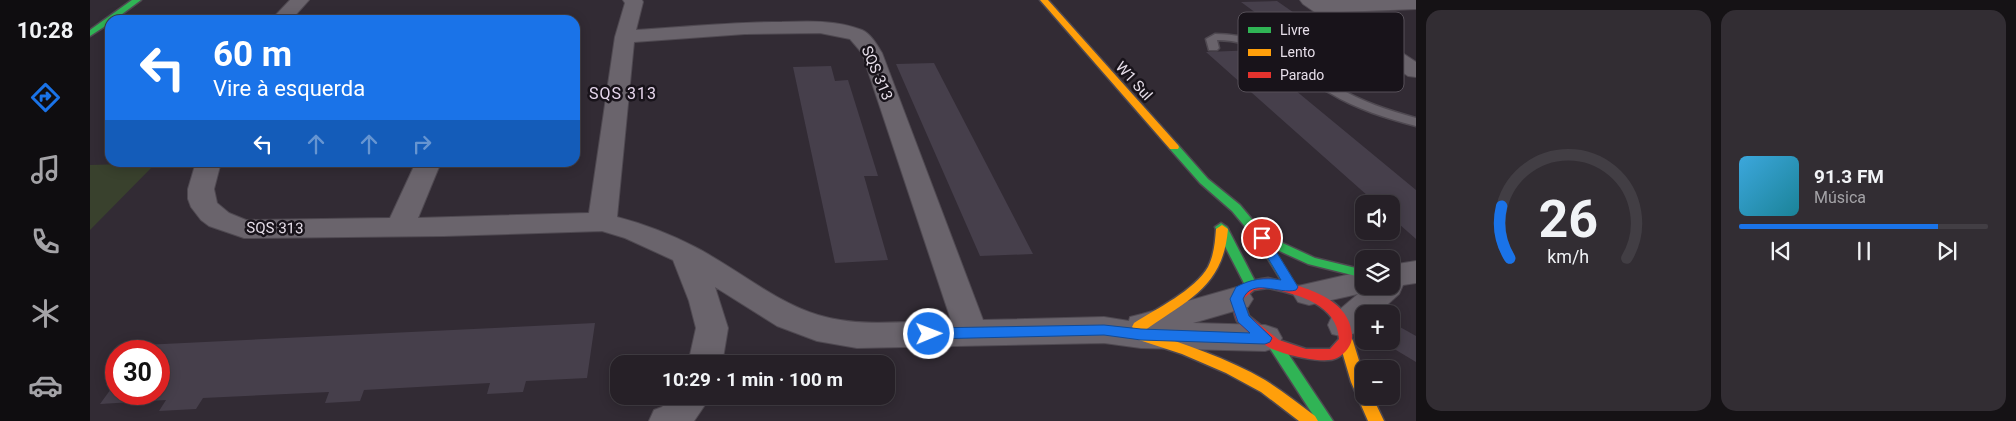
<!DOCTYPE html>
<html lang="pt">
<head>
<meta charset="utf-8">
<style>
	body { margin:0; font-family:Roboto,sans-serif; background:#322d33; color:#f1f3f6; height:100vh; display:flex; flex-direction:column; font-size:19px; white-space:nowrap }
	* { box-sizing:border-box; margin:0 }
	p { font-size:16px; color:#a4a3a7 }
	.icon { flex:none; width:28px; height:28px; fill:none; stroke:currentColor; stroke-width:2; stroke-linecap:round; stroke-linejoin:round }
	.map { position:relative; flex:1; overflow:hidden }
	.drawer { display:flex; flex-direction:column; gap:10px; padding:10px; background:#151215; width:600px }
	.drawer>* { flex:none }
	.hud { position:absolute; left:15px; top:15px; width:475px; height:152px; border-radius:15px; box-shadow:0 2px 12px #0003,0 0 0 1px #423e44; background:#1a73e8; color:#fff; overflow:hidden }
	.buttons { position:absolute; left:1265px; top:195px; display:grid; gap:10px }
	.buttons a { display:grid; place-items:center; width:45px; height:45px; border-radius:10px; background:#262027; box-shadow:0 2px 12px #0003,0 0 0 1px #423e44; font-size:25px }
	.speed { position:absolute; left:15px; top:340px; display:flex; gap:10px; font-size:25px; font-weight:700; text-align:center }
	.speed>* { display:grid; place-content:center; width:65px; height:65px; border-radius:50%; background:#262027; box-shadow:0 2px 12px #0003,0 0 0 1px #423e44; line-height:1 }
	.speed .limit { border:8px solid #d22; background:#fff; color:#111 }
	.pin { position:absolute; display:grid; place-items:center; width:42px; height:42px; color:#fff; margin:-21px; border:2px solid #fff; border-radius:50%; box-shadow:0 1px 5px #0007 }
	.me { position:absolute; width:55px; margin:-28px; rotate:89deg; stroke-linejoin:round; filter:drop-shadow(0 0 4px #0008) }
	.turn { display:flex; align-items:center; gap:18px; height:105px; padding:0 25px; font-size:22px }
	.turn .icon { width:65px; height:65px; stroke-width:2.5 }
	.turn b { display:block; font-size:35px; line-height:42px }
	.lanes { display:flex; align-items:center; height:48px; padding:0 25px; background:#0003; justify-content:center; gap:25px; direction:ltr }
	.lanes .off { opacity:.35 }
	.drawer .widget { flex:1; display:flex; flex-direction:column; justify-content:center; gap:8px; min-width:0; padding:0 18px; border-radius:15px; background:#322d33 }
	.drawer .dial { align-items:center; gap:0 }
	.dial svg { height:130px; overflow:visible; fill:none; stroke:#423e44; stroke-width:7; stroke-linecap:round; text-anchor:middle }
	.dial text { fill:#f1f3f6; stroke:none }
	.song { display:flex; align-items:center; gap:15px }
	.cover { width:60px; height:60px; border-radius:8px; background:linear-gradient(135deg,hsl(200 70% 55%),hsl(190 70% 35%)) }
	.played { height:5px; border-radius:2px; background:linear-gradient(90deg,#1a73e8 80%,#423e44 80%) }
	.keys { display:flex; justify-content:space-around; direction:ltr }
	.drawer .tiles { flex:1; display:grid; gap:10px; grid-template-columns:repeat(2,1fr) }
	.trip { position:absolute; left:520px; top:355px; width:285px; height:50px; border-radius:15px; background:#262027; box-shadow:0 2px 12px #0003,0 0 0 1px #423e44; font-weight:700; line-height:50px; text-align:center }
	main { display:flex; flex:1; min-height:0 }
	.tab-bar { display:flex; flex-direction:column; width:90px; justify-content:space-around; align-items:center; background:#0f0d10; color:#a4a3a7 }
	.tab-bar .icon { width:35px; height:35px }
	.tab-bar .on { color:#1a73e8 }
	.tab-bar b { font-size:22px; color:#f1f3f6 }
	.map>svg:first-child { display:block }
</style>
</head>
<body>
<main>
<nav class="tab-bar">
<b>10:28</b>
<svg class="icon on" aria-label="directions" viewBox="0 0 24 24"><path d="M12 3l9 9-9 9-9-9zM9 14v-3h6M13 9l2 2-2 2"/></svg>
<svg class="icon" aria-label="music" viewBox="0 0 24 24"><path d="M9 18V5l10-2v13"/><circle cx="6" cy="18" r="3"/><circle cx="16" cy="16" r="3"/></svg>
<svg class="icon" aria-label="phone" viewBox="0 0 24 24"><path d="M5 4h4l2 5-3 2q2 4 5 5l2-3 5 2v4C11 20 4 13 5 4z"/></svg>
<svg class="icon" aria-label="climate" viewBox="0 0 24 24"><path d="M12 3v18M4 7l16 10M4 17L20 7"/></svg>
<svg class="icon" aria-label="car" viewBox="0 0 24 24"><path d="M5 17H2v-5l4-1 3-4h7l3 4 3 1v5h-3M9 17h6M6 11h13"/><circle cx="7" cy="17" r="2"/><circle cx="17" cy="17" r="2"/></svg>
</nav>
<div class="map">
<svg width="1326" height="421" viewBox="0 0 1326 421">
	<rect width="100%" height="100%" fill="#322b34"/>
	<polygon fill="#39412d" points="66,163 0,230 0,165"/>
	<g fill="#463f4b">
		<polygon points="1187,1 1243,40 1284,69 1225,70 1193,49 1214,48 1151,2"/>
		<polygon points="1167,50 1204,70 1182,71 1326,190 1326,239 1301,217 1301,204 1287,204 1116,52"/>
		<polygon points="844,63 943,254 890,256 806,64"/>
		<polygon points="741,66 745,81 758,80 788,176 774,176 798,260 745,263 703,67"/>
		<polygon points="1301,322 1326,336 1326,362 1301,347"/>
		<polygon points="505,323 497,378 436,381 433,392 397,394 400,383 274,390 270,401 235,403 239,392 113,398 106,409 69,411 76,400 10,404 26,382 26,394 69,394 69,351 49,351 53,345"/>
	</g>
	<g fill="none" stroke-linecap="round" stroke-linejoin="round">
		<g stroke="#4f4951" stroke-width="3">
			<path id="lane" d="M1125 34C1156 34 1187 45 1212 62 1224 71 1234 80 1247 87 1272 102 1298 110 1326 118V126C1296 118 1266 109 1240 93 1226 86 1215 75 1202 66 1180 51 1154 40 1127 40L1129 48 1127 50H1119L1116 39Z"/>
		</g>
		<g stroke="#4f4951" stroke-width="2">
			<g id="street">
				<polygon points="200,0 219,0 201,20 181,20"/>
				<path d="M533 0H552L553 2 546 30C595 27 644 22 692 22 719 21 747 20 772 30 781 34 787 45 792 53L893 320 1014 317 1039 321 1040 317 1052 314 1147 287 1158 291 1163 299 1158 307 1103 323 1175 325 1187 329 1192 338 1187 347 1175 351 1051 348 1014 343 767 348 727 341 687 326 625 287 638 328 632 364H598L606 328 599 301 583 260 535 238 512 231 354 236 154 238 119 226 111 220 101 207 98 199V189L106 162H131L124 189 127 203 139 213 156 220 300 218 326 162H351L328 218 499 213 525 37 535 3ZM730 33 760 39 772 53 861 320C818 321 770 328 728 315 683 301 646 268 605 247 580 234 554 224 527 217L544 42 655 34Z"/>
				<polygon points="1210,0 1326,0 1326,9 1250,12 1326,62 1326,77 1318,76 1213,4"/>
				<path d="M1326 261V283L1313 285 1309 294 1287 314H1274V326C1263 336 1256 338 1242 334L1238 325 1242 316 1268 294 1219 305 1208 302 1203 294 1208 286 1274 271V286H1301V265Z"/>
				<polygon points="581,396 621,396 604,421 559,421 564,410 572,407"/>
			</g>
		</g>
		<g stroke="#4f4951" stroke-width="3">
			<g id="fast">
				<polygon points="42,0 51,0 24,20 20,20 20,23 0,36 0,30"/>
				<polygon points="1084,144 1088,145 1118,179 1150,205 1175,235 1225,258 1274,270 1274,278 1218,264 1183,248 1207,287 1205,290 1197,290 1167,241 1142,211 1110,183 1080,149 1079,147"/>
				<polygon points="1131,223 1137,227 1167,285 1165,288 1157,288 1155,285 1125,227"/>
				<polygon points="1184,339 1189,340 1243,421 1227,421 1177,344 1179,340"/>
			</g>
		</g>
		<g stroke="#4f4951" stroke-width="3">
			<g id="slow">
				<polygon points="950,0 958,0 1088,145 1089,147 1088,149 1080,149"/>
				<path d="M1132 225 1138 229C1133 288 1097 300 1054 331 1095 344 1137 358 1175 380 1193 391 1209 404 1225 416L1228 421H1209L1171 392 1136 373 1092 354 1046 339 1044 335 1046 331 1042 327 1044 323C1066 309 1105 290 1118 267 1124 255 1125 242 1126 229Z"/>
				<polygon points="1256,336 1261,337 1263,341 1274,377 1274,396 1282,396 1294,421 1278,421 1261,382 1249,341 1251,337"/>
			</g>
		</g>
		<g stroke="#4f4951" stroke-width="3">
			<path id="jam" d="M1178 278C1208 285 1259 296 1262 334 1263 344 1256 353 1247 358 1234 365 1192 354 1180 348 1173 344 1151 327 1147 321 1144 315 1143 306 1141 299 1149 284 1161 280 1178 278ZM1178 288C1208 294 1247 304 1249 339L1240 349H1216L1189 340 1159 316 1153 299 1164 290Z"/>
		</g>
		<use href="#lane" fill="#6a646c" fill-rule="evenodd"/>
		<use href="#street" fill="#6a646c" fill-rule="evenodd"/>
		<use href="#fast" fill="#30b455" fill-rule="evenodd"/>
		<use href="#slow" fill="#ff9f0a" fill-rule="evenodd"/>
		<use href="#jam" fill="#e5322d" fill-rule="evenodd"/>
	</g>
	<path fill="#1a73e8" stroke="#114b97" d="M1172 234 1176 235 1208 287 1206 290C1189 295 1162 277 1153 299L1159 316 1182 338 1180 342 1175 344 1051 340 1014 335 839 339 834 337 832 334 834 330 839 328 1014 325 1051 329 1160 333 1148 322 1140 299 1146 287C1161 279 1174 277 1191 280L1166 238Z"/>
	<g text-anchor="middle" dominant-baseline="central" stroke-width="5" stroke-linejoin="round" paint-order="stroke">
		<g font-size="15" fill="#e6dee9" stroke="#18131a">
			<text transform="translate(787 73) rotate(67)">SQS 313</text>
			<text transform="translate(1044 81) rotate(48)">W1 Sul</text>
			<text transform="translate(185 228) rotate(1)">SQS 313</text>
		</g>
		<g font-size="16" letter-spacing="1" fill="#e7d7ed" stroke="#18131a">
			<text x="533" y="93">SQS 313</text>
		</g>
	</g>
	<rect x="1148" y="12" width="166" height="80" rx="8" fill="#18131a" stroke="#565058" stroke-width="1"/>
	<rect x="1158" y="27" width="23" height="6" fill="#30b455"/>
	<rect x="1158" y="49" width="23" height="7" fill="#ff9f0a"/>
	<rect x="1158" y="72" width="23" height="6" fill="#e5322d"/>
	<g font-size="14" fill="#e6dee9">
		<text x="1190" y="35">Livre</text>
		<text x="1190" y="57">Lento</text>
		<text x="1190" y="80">Parado</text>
	</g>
</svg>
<div class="buttons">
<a><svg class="icon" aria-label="sound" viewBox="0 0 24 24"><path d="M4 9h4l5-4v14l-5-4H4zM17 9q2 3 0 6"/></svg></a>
<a><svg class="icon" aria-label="layers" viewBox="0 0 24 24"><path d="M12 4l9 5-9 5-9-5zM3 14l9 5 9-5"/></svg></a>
<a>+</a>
<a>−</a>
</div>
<div class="speed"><div class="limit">30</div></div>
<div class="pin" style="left:1172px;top:238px;background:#d93025"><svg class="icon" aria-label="arrive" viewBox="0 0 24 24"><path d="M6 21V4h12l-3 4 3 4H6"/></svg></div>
<svg class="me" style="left:839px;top:334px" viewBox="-20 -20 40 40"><circle r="17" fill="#1a73e8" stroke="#fff" stroke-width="3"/><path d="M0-11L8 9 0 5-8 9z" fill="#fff"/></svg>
<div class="trip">10:29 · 1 min · 100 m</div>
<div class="hud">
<div class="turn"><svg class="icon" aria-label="left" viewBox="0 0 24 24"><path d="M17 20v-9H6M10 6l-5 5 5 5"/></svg><div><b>60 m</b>Vire à esquerda</div></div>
<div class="lanes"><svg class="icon" aria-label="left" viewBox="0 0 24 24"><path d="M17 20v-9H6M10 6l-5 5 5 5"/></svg><svg class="icon off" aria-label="ahead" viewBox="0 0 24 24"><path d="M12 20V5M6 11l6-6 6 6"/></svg><svg class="icon off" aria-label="ahead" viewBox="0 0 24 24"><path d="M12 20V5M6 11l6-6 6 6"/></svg><svg class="icon off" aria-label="right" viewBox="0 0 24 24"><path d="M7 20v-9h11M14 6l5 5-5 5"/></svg></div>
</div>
</div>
<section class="drawer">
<div class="tiles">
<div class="widget dial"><svg viewBox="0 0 100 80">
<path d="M14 69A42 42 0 1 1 86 69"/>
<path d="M14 69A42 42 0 0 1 9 37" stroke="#1a73e8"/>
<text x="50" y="56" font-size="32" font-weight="700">26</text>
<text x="50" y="72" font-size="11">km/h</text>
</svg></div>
<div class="widget">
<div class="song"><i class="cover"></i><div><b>91.3 FM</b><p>Música</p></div></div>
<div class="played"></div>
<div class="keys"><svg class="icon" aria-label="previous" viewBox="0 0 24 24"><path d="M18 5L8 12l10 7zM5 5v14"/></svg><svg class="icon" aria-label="pause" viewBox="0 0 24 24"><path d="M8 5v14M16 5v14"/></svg><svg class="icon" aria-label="next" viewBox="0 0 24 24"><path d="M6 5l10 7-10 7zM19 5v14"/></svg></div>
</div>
</div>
</section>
</main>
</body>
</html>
